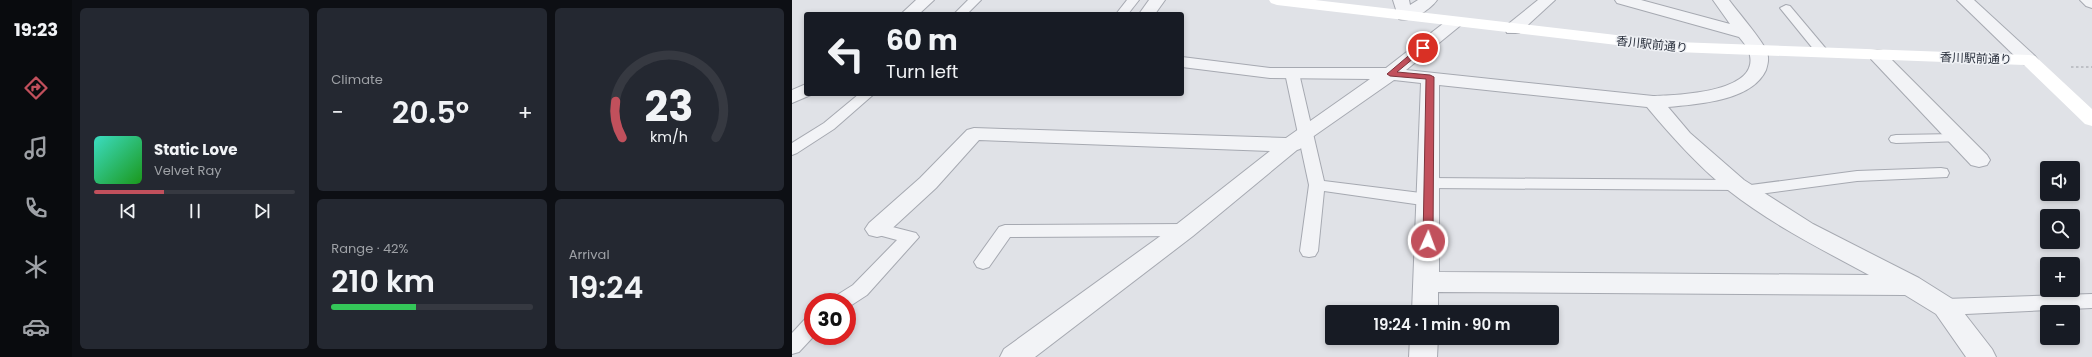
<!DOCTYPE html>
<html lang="en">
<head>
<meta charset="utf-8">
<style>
	body { margin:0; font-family:Poppins,"Noto Sans JP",sans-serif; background:#242831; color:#f1f3f6; height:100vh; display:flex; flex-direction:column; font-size:15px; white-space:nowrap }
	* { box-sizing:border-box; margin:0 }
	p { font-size:13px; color:#9ea1a6 }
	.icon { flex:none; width:22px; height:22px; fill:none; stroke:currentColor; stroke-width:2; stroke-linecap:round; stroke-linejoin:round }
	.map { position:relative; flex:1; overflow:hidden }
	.side { display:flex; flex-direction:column; gap:8px; padding:8px; background:#0d0f14; width:720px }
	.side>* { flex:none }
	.top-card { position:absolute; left:12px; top:12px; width:380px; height:84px; border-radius:4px; box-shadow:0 2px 6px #0003; background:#171b24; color:#f1f3f6; overflow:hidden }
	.controls { position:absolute; left:1248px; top:161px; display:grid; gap:8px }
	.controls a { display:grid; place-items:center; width:40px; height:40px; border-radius:4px; background:#171b24; box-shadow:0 2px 6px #0003; font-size:20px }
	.speed { position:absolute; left:12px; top:293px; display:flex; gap:8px; font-size:20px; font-weight:700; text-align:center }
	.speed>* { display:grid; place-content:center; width:52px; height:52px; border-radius:50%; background:#171b24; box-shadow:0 2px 6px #0003; line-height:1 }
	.speed .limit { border:6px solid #d22; background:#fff; color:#111 }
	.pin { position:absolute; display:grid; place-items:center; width:34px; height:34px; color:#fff; margin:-17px; border:2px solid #fff; border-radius:50%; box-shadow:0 1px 4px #0007 }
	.me { position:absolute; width:44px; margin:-22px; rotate:2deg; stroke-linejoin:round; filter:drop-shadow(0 0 3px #0008) }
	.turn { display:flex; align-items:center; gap:14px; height:84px; padding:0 16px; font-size:18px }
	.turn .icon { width:52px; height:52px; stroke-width:2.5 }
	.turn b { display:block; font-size:28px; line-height:34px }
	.big { font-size:30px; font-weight:600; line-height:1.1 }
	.side .widget { flex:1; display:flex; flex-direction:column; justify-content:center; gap:6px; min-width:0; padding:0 14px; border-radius:6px; background:#242831 }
	.side .dial { align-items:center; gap:0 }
	.dial svg { height:104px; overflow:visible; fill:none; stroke:#363941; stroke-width:7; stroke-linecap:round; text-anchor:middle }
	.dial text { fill:#f1f3f6; stroke:none }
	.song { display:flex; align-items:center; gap:12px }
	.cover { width:48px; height:48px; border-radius:6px; background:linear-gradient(135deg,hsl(170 70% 55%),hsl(120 70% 35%)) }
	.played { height:4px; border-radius:2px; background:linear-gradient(90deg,#c1505c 35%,#363941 35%) }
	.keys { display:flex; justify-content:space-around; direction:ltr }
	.heat { display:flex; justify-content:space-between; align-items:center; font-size:22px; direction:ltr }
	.charge { height:6px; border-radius:3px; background:linear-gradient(90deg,#34c759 42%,#363941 0) }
	.side .tiles { flex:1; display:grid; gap:8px; grid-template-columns:repeat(3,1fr) }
	.widget:first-child { grid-row:span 2 }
	.trip { position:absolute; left:533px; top:305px; width:234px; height:40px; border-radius:4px; background:#171b24; box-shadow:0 2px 6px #0003; font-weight:600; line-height:40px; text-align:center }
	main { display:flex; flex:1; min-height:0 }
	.dock { display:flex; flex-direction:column; width:72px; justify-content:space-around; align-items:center; background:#090b0e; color:#9ea1a6 }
	.dock .icon { width:28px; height:28px }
	.dock .active { color:#c1505c }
	.dock b { font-size:18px; color:#f1f3f6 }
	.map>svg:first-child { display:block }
</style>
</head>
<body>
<main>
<nav class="dock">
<b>19:23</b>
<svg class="icon active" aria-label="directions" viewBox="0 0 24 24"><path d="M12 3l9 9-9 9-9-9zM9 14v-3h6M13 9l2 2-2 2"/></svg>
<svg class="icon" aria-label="music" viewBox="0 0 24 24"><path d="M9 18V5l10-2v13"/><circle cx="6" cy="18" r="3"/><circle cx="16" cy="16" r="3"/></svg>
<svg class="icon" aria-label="phone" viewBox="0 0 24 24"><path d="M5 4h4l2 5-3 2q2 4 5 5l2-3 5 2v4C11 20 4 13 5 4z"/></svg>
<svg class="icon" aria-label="climate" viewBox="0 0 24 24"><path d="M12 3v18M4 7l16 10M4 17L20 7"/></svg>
<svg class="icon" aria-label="car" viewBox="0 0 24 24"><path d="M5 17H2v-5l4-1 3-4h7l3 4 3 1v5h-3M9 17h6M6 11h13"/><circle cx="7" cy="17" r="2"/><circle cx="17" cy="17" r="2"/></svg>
</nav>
<section class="side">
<div class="tiles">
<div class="widget">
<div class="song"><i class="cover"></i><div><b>Static Love</b><p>Velvet Ray</p></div></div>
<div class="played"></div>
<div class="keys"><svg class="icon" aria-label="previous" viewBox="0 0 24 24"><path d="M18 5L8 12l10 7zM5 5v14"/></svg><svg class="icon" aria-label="pause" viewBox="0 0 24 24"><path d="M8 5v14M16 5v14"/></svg><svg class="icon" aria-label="next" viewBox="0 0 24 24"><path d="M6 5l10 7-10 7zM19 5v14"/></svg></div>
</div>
<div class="widget"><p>Climate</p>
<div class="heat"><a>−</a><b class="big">20.5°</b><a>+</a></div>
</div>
<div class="widget dial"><svg viewBox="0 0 100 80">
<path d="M14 69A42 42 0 1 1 86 69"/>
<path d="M14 69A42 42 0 0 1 9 41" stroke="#c1505c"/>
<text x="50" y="56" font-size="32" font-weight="700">23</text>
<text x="50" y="72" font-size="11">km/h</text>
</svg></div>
<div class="widget"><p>Range · 42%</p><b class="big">210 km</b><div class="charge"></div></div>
<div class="widget"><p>Arrival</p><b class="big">19:24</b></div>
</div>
</section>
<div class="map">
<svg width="1300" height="357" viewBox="0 0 1300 357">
	<rect width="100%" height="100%" fill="#e0e2e7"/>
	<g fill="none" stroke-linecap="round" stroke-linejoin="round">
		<g stroke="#a6a9b1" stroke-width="2">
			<g id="lane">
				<polygon points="176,0 189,0 175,14 162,14"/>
				<polygon points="335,0 347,0 336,14 324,14"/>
				<polygon points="994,5 998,6 1035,50 1037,53 1035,56 1027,56 988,8"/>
				<polygon points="500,69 507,73 532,181 637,194 643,196 645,200 643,204 637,206 532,191 526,251 523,256 517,257 511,256 508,251 517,185 493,73"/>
				<polygon points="67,94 82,94 42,129 5,153 0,155 0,143 32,123"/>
				<polygon points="1165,134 1170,135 1172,138 1170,141 1104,143 1099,142 1097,139 1099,136 1104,135"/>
				<polygon points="1149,168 1155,169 1157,173 1155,177 1065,181 953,196 947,195 946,190 636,188 630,187 628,183 630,179 636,178 944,180 950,181 951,186 1065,171"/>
				<polygon points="85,223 124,233 127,237 75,295 55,308 55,302 39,302 42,297 61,285 105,240 79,233 76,229 79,225"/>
				<polygon points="393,224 399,226 402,230 399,234 393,236 218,237 197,267 191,269 185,267 182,262 207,227 213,225"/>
				<polygon points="1300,294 1300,308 1153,315 1146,312 1143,307 1146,302 1153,299"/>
				<polygon points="21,316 22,336 7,352 0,354 0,333 14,318"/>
			</g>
		</g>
		<g stroke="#a6a9b1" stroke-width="2">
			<g id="street">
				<polygon points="124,0 142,0 127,14 109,14"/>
				<polygon points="357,0 373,0 363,14 347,14"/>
				<path d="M601 0H617L618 5 626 0H645C638 10 619 22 607 19Z"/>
				<polygon points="746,0 763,0 727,33 715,33 713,29 715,25"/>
				<path d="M823 0H849L938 24 921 0H937C945 11 971 41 975 52 977 59 976 63 974 70 960 101 906 104 876 107L898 133 952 180 1021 224 1127 278 1162 300 1200 349 1204 357H1174L1144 314 1113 295 646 292V312H620L629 83 602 80 519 138 508 149 505 150 401 236 243 357H208L212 349 385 224 478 151 187 140 144 188 93 235 85 237 77 235 73 229 77 223 128 178 175 130 182 128 494 138 578 79 478 78 390 67V57L478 68H594L657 19H669L671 22 669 25 614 70 861 96C884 95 971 93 957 52 956 47 950 41 947 37L825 3ZM647 85 855 107C880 137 906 166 936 190 979 224 1029 249 1077 275L647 272Z"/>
				<polygon points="1165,0 1182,0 1243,56 1246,60 1243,64 1237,65 1231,64"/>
				<polygon points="1288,0 1300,0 1300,8 1294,6"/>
				<polygon points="1085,50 1091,51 1195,155 1198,160 1195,165 1187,167 1179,165 1079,59 1076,55 1079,51"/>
				<polygon points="14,84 14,94 21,94 0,103 0,90"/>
				<polygon points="618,338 646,338 645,357 617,357"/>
			</g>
		</g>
		<polyline stroke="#bec0c6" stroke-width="2" stroke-dasharray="2.5 2.5" stroke-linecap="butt" points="1279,67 1300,67"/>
		<use href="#lane" fill="#f2f3f6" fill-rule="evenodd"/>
		<use href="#street" fill="#f2f3f6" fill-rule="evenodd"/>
		<polygon fill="#fff" fill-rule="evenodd" points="477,0 523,0 884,42 1237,55 1243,56 1300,109 1300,126 1293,124 1232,65 884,52 485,5 479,3"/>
	</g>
	<polygon fill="#c1505c" stroke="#7d343c" points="628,46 634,48 605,72 638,75 642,77 641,241 636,245 631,241 634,79 598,76 595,74"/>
	<g text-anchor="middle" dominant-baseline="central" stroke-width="3" stroke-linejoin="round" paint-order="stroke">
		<g font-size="12" fill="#2a303d" stroke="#eff1f5">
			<text transform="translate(860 44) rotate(6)">香川駅前通り</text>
			<text transform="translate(1184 58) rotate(2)">香川駅前通り</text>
		</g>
	</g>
</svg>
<div class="controls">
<a><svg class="icon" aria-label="sound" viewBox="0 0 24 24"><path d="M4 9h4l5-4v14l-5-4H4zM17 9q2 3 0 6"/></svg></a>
<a><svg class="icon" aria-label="search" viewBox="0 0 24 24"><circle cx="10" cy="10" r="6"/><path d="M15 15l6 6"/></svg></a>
<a>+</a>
<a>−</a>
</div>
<div class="speed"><div class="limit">30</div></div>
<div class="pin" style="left:631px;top:48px;background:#d93025"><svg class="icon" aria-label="arrive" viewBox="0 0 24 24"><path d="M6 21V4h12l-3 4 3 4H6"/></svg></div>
<svg class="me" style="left:636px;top:241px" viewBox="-20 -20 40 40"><circle r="17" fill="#c1505c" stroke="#fff" stroke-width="3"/><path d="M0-11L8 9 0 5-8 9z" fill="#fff"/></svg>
<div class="trip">19:24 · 1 min · 90 m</div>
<div class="top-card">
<div class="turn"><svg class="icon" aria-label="left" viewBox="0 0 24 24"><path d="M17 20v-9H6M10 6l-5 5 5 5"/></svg><div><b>60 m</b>Turn left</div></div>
</div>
</div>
</main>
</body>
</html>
